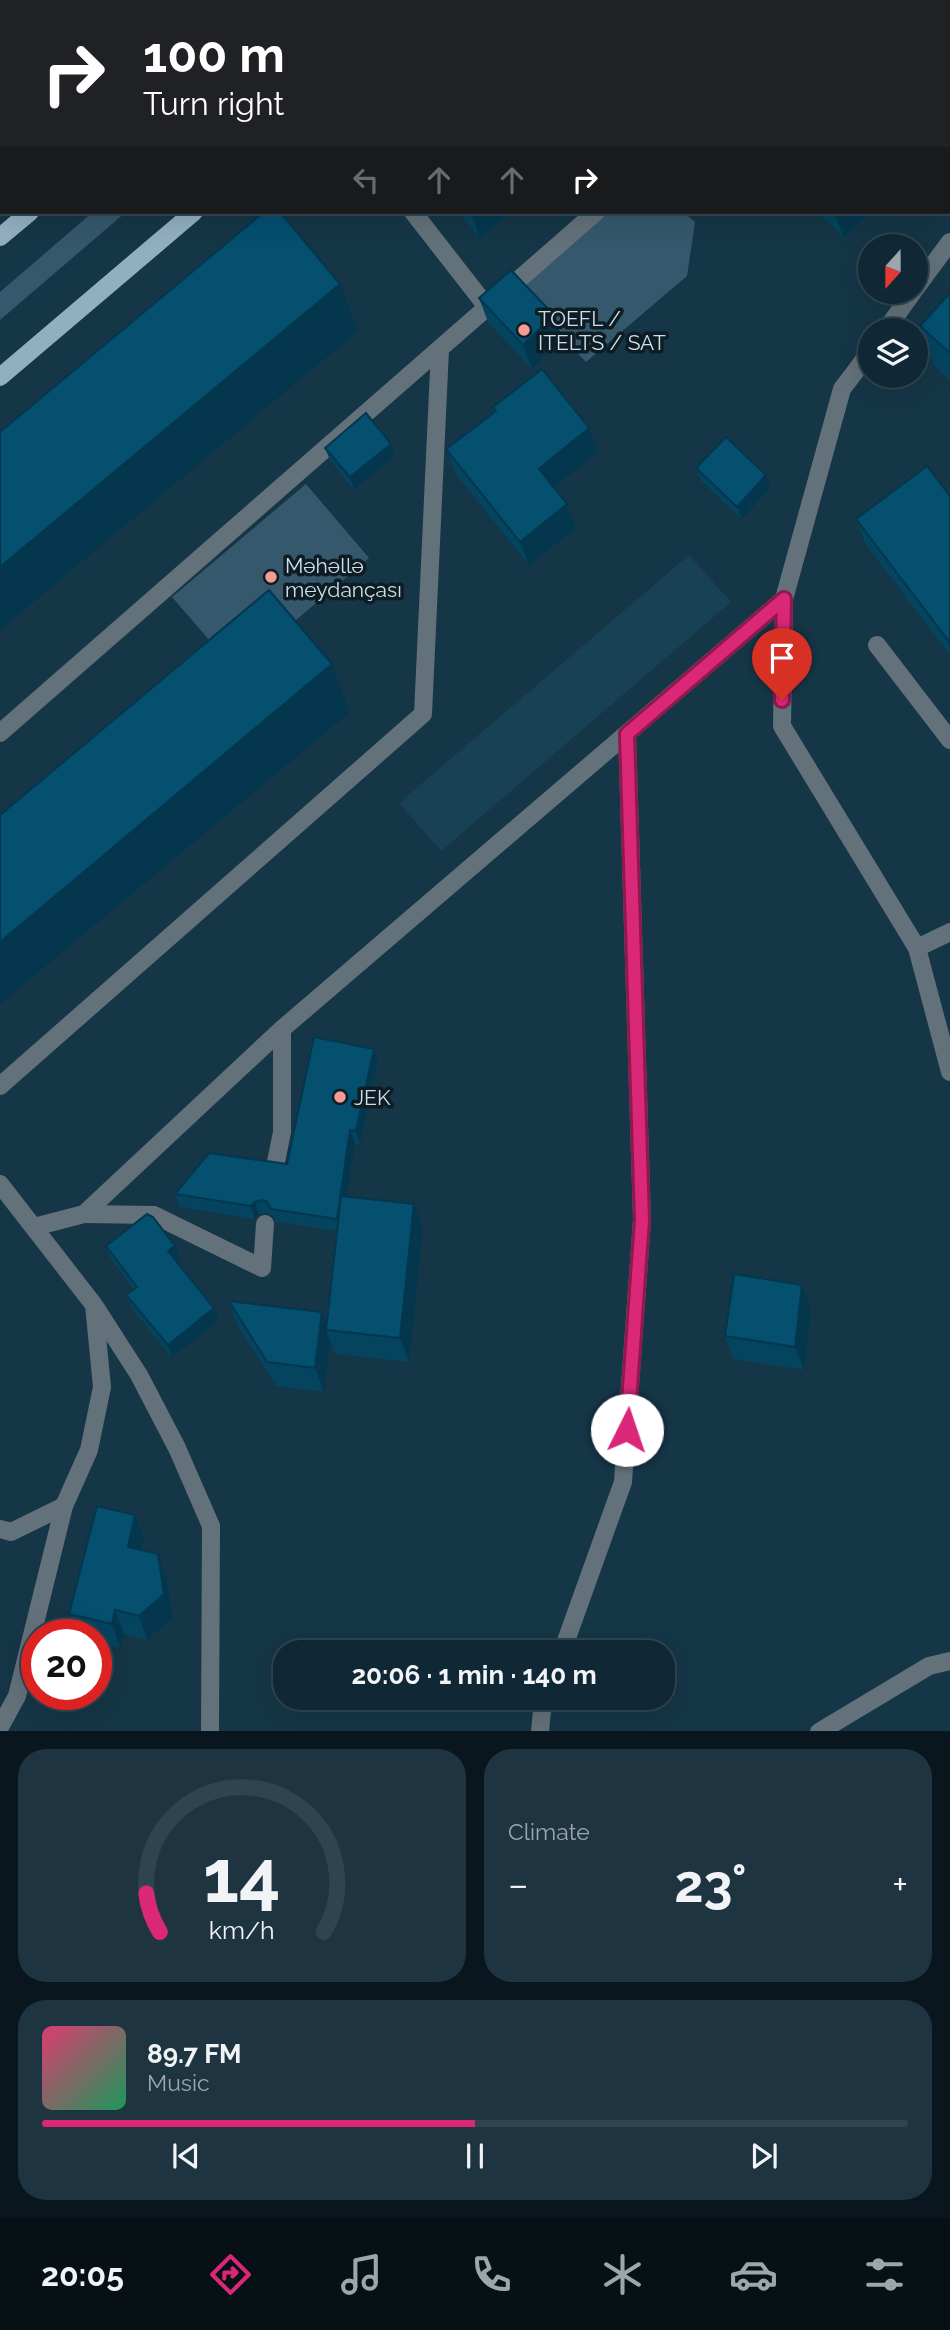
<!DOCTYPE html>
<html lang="en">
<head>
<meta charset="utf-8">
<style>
	body { margin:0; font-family:Raleway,sans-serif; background:#1e3441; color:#f1f3f6; height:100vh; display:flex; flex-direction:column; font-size:26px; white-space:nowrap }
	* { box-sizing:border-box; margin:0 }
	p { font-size:23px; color:#9ca6ad }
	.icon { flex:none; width:38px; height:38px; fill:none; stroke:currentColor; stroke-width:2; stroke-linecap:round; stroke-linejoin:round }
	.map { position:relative; height:1731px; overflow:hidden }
	.details { display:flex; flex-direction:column; gap:18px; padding:18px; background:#09161d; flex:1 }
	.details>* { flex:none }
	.top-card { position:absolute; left:0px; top:0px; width:950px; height:214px; box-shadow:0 7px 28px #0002,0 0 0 2px #304450; background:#202124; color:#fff; overflow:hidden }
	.needle { width:46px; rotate:201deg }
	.controls { position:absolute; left:858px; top:234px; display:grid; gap:14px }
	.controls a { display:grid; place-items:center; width:70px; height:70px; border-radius:50%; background:#102835; box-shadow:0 7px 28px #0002,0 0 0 2px #304450; font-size:35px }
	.speed { position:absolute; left:21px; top:1619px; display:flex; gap:14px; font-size:35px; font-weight:700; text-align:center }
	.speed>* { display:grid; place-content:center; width:91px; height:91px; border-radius:50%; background:#102835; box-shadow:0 7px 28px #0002,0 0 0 2px #304450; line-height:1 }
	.speed .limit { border:10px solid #d22; background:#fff; color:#111 }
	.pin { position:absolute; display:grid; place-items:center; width:60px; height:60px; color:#fff; margin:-72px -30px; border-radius:50% 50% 50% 0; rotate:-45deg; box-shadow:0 0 7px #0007 }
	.pin .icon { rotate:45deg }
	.me { position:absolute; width:77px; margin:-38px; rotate:4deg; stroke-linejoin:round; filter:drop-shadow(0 0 5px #0008) }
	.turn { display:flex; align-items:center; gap:24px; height:147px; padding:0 28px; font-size:32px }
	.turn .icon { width:91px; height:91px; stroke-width:2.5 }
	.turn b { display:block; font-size:49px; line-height:60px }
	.lanes { display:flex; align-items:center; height:66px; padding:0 28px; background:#0003; justify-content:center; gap:35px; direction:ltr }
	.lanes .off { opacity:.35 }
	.big { font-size:52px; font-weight:700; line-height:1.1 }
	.details .card { flex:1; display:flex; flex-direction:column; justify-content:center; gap:10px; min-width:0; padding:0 24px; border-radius:28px; background:#1e3441 }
	.details .dial { align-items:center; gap:0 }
	.dial svg { height:182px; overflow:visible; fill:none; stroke:#304450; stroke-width:7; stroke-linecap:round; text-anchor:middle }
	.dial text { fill:#f1f3f6; stroke:none }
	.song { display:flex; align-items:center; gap:21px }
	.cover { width:84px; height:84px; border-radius:10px; background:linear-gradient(135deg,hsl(340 70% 55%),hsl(150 70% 35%)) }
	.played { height:7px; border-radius:4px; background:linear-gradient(90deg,#db2777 50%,#304450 50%) }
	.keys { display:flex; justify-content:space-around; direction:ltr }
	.heat { display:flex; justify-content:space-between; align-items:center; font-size:38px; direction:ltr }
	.details .tiles { flex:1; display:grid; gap:18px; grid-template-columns:1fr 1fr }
	.card:last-child { grid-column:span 2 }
	.trip { position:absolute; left:273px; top:1640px; width:402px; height:70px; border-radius:28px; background:#102835; box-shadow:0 7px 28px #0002,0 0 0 2px #304450; font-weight:700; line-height:70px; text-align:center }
	.tab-bar { display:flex; height:112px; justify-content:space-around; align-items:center; background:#061015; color:#9ca6ad }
	.tab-bar .icon { width:49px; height:49px }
	.tab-bar .on { color:#db2777 }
	.tab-bar b { font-size:32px; color:#f1f3f6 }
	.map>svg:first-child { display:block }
</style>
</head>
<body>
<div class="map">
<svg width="950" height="1732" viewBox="0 0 950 1732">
	<rect width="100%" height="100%" fill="#153647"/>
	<polygon fill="#184156" points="689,555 731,602 441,851 399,803"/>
	<g fill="#36586c">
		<polygon points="93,212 126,212 0,320 0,292"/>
		<polygon points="603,212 683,212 695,222 687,276 586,362 517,291"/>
		<polygon points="306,484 369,558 236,671 172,597"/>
	</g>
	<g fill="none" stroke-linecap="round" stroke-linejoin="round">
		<g stroke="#63717a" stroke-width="18">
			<polyline points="224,0 225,2"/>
			<polyline points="832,2 835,0"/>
			<polyline points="413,212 487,307"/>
			<polyline points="915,289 950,242"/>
			<polyline points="885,331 913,292"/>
			<polyline points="870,352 842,389 784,599 782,726 917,948 950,1072"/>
			<polyline points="877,645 950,740"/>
			<polyline points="0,733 596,212"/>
			<polyline points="917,948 950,932"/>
			<polyline points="0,1086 423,714 440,349"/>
			<polyline points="276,1162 282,1132 282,1029"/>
			<polyline points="0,1184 94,1305 102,1387 89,1450 64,1506 17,1696 0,1727"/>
			<polyline points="84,1214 154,1215 262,1268 265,1224"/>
			<polyline points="34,1227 84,1214 282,1029 784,599"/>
			<polyline points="96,1308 139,1375 177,1448 211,1526 210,1732"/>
			<polyline points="0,1529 11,1532 64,1506"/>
			<polyline points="562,1652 623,1482 642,1220 627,734"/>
			<polyline points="540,1732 542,1710 546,1698"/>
			<polyline points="819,1732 929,1666 950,1661"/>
		</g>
		<g stroke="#92afc1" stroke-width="18">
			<polyline points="277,2 279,0"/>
			<polyline points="442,2 445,0"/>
			<polyline points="0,237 30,212"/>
			<polyline points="0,377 194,212"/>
		</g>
	</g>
	<g fill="#04445f">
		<polygon points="458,212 511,212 480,238"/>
		<polygon points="819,212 870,212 844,238"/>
		<polygon points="950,293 950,380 934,366 920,326"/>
		<polygon points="479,298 554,315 562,339 532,369 488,322"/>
		<polygon points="493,407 589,428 598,452 554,487 567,504 576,528 529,565 455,473 446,449 494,411"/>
		<polygon points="325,448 395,456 354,490 330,460"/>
		<polygon points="696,468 771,487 742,519 701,481"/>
		<polygon points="950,496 950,655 865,543 856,519"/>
		<polygon points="378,1062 360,1144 355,1143 347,1197 423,1228 409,1362 335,1354 330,1341 324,1392 276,1386 237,1325 229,1301 327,1326 338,1231 276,1222 272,1215 266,1213 259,1214 255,1219 179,1207 175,1194 287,1164"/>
		<polygon points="106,1246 180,1258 176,1261 214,1308 219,1320 172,1358 131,1307 126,1295 134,1289 111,1259"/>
		<polygon points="811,1308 804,1370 733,1359 725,1336"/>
		<polygon points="135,1515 144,1539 141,1550 158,1554 167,1578 173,1618 147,1640 124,1634 120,1648 96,1642 96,1634 77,1634 69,1614"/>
	</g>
	<g fill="#04374e">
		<polygon points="50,0 120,0 118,2 48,2"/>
		<polygon points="128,0 139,0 137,2 129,2"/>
		<polygon points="687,0 763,0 761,2 685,2"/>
		<polygon points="2,42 2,103 0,105 0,43"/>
		<polygon points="950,131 950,164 948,165 948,133"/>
		<polygon points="471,212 511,212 480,238"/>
		<polygon points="838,212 870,212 844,238 835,215"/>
		<polygon points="340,284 358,331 0,630 0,567"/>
		<polygon points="554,315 562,339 532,369 523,345"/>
		<polygon points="589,428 598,452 548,492 539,469"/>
		<polygon points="391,444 395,456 354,490 350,477"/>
		<polygon points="766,475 771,487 742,519 737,507"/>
		<polygon points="567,504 576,528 529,565 520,542"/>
		<polygon points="332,664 350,712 0,1004 0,942"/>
		<polygon points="374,1049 378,1062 360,1144 356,1131"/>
		<polygon points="350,1130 355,1143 342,1232 337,1219"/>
		<polygon points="255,1202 259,1214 255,1219 251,1206"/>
		<polygon points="414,1204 423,1228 409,1362 400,1338"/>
		<polygon points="175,1246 180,1258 172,1264 168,1251"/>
		<polygon points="802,1285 811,1308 804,1370 795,1347"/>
		<polygon points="214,1308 219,1320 172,1358 168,1345"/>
		<polygon points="322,1312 329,1330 326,1330 330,1341 324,1392 315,1368"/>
		<polygon points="135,1515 144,1539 136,1571 128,1547"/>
		<polygon points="158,1554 167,1578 173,1618 147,1640 139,1616"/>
		<polygon points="115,1610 124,1634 120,1648 112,1624"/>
	</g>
	<g fill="#054f6f" stroke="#04374e" stroke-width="2">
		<polygon points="0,0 50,0 48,2 2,2 2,42 0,43"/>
		<polygon points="525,0 687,0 685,2 523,2"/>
		<polygon points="950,15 950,131 948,133 948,16"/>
		<polygon points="264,212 280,212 340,284 0,567 0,432"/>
		<polygon points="511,270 554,315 523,345 479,298"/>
		<polygon points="950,293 950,353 920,326"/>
		<polygon points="542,369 589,428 539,469 567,504 520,542 446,449 496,411 493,407"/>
		<polygon points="366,413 391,444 350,477 325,448"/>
		<polygon points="726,437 766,475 737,507 696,468"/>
		<polygon points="927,466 950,496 950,643 856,519"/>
		<polygon points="269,590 332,664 0,942 0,815"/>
		<polygon points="314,1037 374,1049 356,1131 350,1130 337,1219 271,1209 267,1202 262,1200 255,1202 251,1206 175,1194 209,1153 287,1164"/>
		<polygon points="341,1196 414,1204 400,1338 326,1330"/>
		<polygon points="147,1214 153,1217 175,1246 168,1251 214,1308 168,1345 126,1295 137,1287 106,1246"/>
		<polygon points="734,1274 802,1285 795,1347 725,1336"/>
		<polygon points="229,1301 322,1312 315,1368 267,1362"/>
		<polygon points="97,1506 135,1515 128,1547 158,1554 164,1594 139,1616 115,1610 112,1624 69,1614"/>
	</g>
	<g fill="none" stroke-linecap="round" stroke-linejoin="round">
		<g stroke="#8e194d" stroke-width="18">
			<polyline id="route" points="627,1430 642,1220 627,734 784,599 782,700"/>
		</g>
		<use href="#route" stroke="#db2777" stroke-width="12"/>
	</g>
	<g fill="#f59c95" stroke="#0e1c23" stroke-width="2.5">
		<circle cx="524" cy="330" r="7"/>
		<circle cx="271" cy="577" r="7"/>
		<circle cx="340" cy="1097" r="7"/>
	</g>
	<g text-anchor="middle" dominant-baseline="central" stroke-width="7" stroke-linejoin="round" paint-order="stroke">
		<g font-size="21" fill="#cddfea" stroke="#0e1c23" text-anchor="start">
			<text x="538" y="318">TOEFL /<tspan x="538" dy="24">ITELTS / SAT</tspan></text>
			<text x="285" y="565">Məhəllə<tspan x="285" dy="24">meydançası</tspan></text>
			<text x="354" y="1097">JEK</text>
		</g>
	</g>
</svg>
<div class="controls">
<a><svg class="needle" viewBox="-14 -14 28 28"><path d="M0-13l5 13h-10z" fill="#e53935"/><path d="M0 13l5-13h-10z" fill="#9ca6ad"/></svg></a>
<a><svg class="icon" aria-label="layers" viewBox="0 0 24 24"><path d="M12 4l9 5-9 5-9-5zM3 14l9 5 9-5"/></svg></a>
</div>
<div class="speed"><div class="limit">20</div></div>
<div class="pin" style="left:782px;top:700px;background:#d93025"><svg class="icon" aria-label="arrive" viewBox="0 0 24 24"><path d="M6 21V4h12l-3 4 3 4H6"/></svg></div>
<svg class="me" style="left:627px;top:1430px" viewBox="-20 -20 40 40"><circle r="19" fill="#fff"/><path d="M0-13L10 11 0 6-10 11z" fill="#db2777"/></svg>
<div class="trip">20:06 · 1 min · 140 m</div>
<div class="top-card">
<div class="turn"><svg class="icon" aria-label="right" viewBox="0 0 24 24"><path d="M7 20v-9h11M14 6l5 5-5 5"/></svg><div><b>100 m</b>Turn right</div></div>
<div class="lanes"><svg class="icon off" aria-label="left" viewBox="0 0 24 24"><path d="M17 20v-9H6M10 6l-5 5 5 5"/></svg><svg class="icon off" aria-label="ahead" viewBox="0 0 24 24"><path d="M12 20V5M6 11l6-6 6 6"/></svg><svg class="icon off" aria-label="ahead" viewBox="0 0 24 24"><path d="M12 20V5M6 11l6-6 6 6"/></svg><svg class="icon" aria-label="right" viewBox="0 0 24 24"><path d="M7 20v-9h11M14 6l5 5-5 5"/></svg></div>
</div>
</div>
<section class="details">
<div class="tiles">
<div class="card dial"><svg viewBox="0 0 100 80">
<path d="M14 69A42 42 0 1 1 86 69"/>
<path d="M14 69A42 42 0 0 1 8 52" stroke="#db2777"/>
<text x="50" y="56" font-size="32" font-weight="700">14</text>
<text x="50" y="72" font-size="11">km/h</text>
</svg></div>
<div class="card"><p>Climate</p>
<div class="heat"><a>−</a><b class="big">23°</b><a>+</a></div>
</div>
<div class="card">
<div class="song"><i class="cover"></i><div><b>89.7 FM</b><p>Music</p></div></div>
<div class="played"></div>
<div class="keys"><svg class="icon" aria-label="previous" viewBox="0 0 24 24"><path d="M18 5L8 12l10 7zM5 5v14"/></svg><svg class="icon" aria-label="pause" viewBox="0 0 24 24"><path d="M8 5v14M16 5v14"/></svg><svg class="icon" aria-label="next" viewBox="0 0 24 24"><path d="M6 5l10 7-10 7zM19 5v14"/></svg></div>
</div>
</div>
</section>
<nav class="tab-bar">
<b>20:05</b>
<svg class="icon on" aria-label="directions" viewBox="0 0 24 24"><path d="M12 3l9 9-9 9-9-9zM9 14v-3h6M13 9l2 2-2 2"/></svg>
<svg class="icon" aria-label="music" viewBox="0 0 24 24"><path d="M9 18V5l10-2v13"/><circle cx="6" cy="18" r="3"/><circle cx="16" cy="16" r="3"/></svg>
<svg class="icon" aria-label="phone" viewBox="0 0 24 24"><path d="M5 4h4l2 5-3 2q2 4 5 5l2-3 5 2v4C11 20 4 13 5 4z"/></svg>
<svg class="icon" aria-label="climate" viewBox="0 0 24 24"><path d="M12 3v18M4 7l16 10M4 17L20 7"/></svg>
<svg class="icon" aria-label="car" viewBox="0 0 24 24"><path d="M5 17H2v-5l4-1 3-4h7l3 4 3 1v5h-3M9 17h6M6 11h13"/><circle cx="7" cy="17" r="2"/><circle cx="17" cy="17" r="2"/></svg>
<svg class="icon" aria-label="filters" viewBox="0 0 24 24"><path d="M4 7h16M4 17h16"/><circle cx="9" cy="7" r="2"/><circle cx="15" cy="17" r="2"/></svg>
</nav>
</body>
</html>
